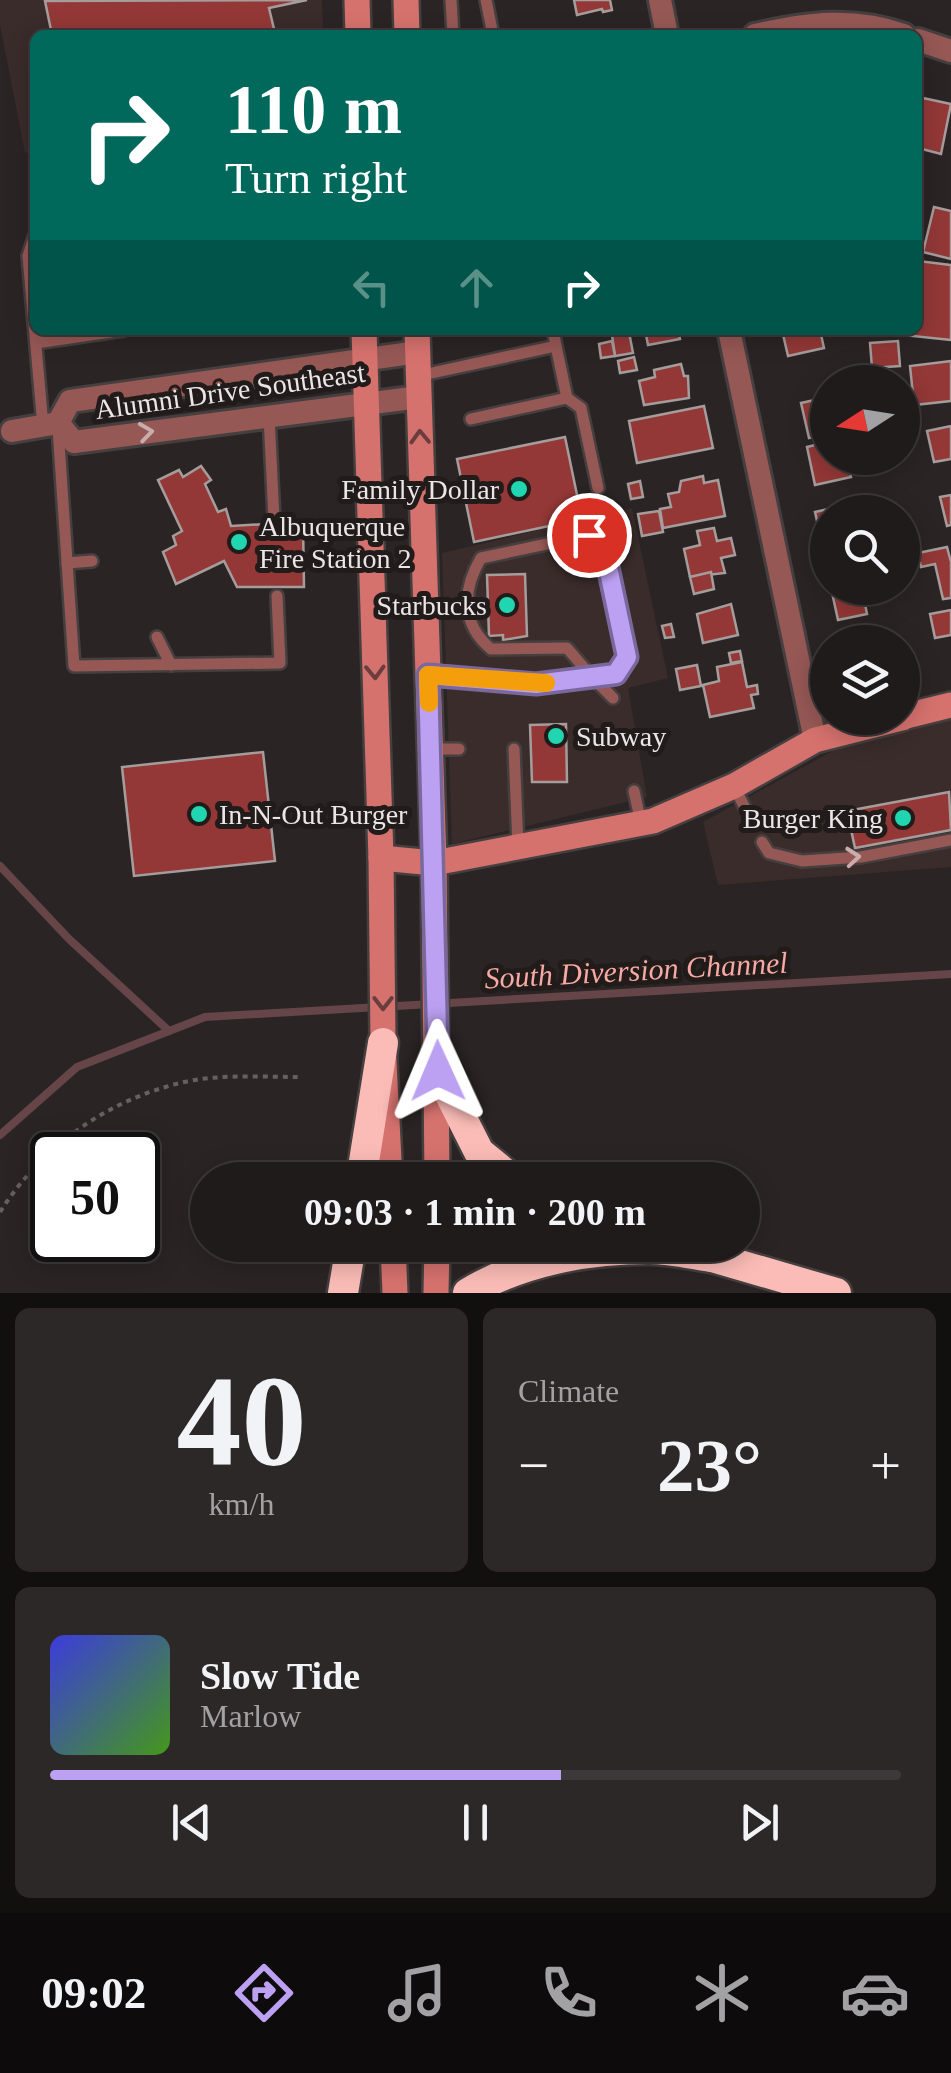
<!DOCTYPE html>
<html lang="en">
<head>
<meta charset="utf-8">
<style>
	body { margin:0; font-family:"Times New Roman",serif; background:#2d2828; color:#f1f3f6; height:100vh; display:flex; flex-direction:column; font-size:38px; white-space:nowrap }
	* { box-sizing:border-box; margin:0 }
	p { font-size:32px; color:#a2a1a3 }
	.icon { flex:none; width:55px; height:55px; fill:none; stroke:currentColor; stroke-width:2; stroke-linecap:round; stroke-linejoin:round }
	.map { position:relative; height:1293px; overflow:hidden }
	.details { display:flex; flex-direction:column; gap:15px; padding:15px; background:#120f0f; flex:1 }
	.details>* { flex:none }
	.top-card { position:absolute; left:30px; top:30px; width:892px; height:305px; border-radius:15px; box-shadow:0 5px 25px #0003,0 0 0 2px #3d393a; background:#00695c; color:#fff; overflow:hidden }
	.needle { width:65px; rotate:258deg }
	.buttons { position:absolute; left:810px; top:365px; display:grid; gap:20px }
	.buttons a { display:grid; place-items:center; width:110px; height:110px; border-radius:50%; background:#201b1b; box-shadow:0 5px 25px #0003,0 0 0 2px #3d393a; font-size:50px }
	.speed { position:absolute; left:30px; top:1132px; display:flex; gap:20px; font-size:50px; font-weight:700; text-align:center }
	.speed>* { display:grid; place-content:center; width:130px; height:130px; border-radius:50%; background:#201b1b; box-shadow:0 5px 25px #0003,0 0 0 2px #3d393a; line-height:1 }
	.speed .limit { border:5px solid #111; border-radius:15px; background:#fff; color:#111 }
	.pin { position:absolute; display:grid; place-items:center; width:85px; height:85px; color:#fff; margin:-42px; border:5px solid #fff; border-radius:50%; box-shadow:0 2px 10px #0007 }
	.me { position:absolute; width:110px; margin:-55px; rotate:359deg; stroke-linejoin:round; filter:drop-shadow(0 0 8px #0008) }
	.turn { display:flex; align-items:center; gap:35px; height:210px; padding:0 30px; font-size:45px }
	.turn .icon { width:130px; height:130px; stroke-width:2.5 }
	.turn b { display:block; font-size:70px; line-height:85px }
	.lanes { display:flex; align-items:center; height:95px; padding:0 30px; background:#0003; justify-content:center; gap:50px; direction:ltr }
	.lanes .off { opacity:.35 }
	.big { font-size:75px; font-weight:700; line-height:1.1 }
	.details .card { flex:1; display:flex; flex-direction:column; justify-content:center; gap:15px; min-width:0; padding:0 35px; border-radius:15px; background:#2d2828 }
	.details .dial { align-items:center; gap:0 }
	.dial b { font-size:130px; line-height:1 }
	.song { display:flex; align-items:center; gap:30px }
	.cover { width:120px; height:120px; border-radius:15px; background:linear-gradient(135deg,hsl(240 70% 55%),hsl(100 70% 35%)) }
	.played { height:10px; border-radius:5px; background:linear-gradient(90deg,#bca0f2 60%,#3d393a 60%) }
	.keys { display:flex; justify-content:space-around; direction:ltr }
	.heat { display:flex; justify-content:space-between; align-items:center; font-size:55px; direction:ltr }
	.details .tiles { flex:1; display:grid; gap:15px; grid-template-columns:1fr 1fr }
	.card:last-child { grid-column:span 2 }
	.trip { position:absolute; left:190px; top:1162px; width:570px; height:100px; border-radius:50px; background:#201b1b; box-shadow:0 5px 25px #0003,0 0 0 2px #3d393a; font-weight:700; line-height:100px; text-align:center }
	.menu { display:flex; height:160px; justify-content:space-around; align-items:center; background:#0d0b0b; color:#a2a1a3 }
	.menu .icon { width:70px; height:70px }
	.menu .current { color:#bca0f2 }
	.menu b { font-size:45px; color:#f1f3f6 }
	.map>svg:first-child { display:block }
</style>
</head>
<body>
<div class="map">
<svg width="951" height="1293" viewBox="0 0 951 1293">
	<rect width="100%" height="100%" fill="#2b2424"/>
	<g fill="#392c2b">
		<polygon points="0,0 322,0 323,35 35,35 35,151 25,153 0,25"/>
		<polygon points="632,508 668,678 628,688 647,797 452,844 442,553"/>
		<polygon points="951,718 951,867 718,885 703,822 836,749 873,735"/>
	</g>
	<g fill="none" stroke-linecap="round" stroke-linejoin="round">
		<g stroke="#654547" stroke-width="8">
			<polyline points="0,866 69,939 169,1031"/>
			<polyline points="0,1135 77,1067 205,1017 951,974"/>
		</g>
	</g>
	<g fill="#933837" stroke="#a59d9c" stroke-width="2.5">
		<polygon points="307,0 269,8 274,29 242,35 52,35 45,1"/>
		<polygon points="574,0 610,0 612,10 603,12 602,9 577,15"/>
		<polygon points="923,98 951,104 941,154 918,148 918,122"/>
		<polygon points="934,207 951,211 951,259 923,252"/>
		<polygon points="918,261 951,265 951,340 903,335 904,330 918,330"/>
		<polygon points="645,330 678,330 680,339 648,345"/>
		<polygon points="782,330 820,330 824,348 788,356"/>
		<polygon points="629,332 633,353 615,356 612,335"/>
		<polygon points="612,341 615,356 601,358 599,344"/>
		<polygon points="898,341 900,366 872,368 870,343"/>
		<polygon points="634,357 637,370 620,373 618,361"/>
		<polygon points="951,361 951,401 914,405 910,366"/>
		<polygon points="681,364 684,376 688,376 689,398 644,405 639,381 655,377 654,370"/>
		<polygon points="828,397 828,434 809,438 801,403"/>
		<polygon points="704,406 713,448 637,463 629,421"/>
		<polygon points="951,426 951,459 934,462 927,431"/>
		<polygon points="565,437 582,519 474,542 457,459"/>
		<polygon points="823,443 824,448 828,448 828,458 847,458 851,477 815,485 807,447"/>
		<polygon points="201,466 211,480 205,484 218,512 226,509 231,526 303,522 304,587 237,587 224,561 176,584 163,552 176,545 173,536 182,531 158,480 179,470 183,477"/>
		<polygon points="703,476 704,483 718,480 725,516 663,528 660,509 671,507 668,494 679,492 681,481"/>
		<polygon points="640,481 643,497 631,499 628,484"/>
		<polygon points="951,495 951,525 947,526 940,497"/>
		<polygon points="859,502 861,512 828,512 828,547 823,548 815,512"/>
		<polygon points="659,511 663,532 642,536 638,514"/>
		<polygon points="714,528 717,541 731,538 735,555 721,558 725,573 690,577 684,549 700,545 697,531"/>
		<polygon points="947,547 951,562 951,598 943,599 935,564 921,567 918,553"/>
		<polygon points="711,572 714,589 694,594 690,577"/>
		<polygon points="525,574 527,636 503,640 503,635 489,636 487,575"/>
		<polygon points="831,588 862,588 867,614 838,620"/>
		<polygon points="731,604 738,635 703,643 697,614"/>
		<polygon points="951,610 951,635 935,638 930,614"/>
		<polygon points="671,624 674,637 665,638 662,626"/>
		<polygon points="872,632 874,642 842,642 841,638"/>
		<polygon points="740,651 742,661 731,663 729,653"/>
		<polygon points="742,662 747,687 757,685 758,694 751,695 754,708 710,717 703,685 719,681 717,667"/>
		<polygon points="697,665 701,686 680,690 676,669"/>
		<polygon points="566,724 567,782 532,782 530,725"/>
		<polygon points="263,752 275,861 134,876 122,767"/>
		<polygon points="949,792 951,830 855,848 847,811"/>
	</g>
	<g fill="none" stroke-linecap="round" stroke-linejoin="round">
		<g stroke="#463f3f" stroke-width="16">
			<g id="lane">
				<polyline points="451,0 453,35"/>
				<polyline points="486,0 493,35"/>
				<polyline points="35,235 28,256 43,426"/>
				<polyline points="36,343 124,330"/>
				<polyline points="418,376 556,346 553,330"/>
				<polyline points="567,398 581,408 598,488"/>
				<polyline points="269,416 274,519"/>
				<polyline points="471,419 567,398 556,346"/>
				<polyline points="58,428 74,666 280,663 277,596"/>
				<path d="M589 535 604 548 627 657 616 674 592 677 567 648 491 649C461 624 462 590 481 558Z"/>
				<polyline points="67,563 92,561"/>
				<polyline points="157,637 171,665"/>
				<polyline points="428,675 536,684 592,677 613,698"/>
				<polyline points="431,749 459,749"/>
				<polyline points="514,749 518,847"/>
				<polyline points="734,786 745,808"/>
				<polyline points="634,791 641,823"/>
				<polyline points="762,842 769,853 802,861 861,857 951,840"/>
			</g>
		</g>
		<g stroke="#463f3f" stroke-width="28">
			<g id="street">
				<polyline points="660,0 667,35"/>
				<path d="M755 35C808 23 853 17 904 35"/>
				<polyline points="918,40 951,51"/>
				<polyline points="729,330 815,740"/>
				<polyline points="58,423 70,401 418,352"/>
				<polyline points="58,423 74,442 419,397"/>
				<polyline points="12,431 58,423"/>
			</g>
		</g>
		<g stroke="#463f3f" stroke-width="30">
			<g id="secondary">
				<polyline points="357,0 358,35"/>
				<polyline points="406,0 407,35"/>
				<polyline points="364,330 381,858 383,1043 390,1180"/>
				<polyline points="417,330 434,863 437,1180"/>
				<polyline points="902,717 951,705"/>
				<polyline points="381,858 434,863 653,821 734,786 815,740 902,718"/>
				<polyline points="393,1245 395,1293"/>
				<polyline points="436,1293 437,1245"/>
			</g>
		</g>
		<g stroke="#463f3f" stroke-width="35">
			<g id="highway">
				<polyline points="438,1071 479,1152 513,1180"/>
				<polyline points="361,1180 383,1043"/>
				<polyline points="695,1252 836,1293"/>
				<polyline points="343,1293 351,1245"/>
				<path d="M468 1293C521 1261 587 1249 649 1249 670 1249 691 1254 711 1257"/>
			</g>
		</g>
		<path stroke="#666060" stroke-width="4" stroke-dasharray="5 5" stroke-linecap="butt" d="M0 1212C42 1146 107 1100 184 1082 220 1074 261 1077 299 1077"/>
		<use href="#lane" stroke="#965855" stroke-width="11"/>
		<use href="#street" stroke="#965855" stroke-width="22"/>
		<use href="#secondary" stroke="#d6726e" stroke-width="25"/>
		<use href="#highway" stroke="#fbbcb7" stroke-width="30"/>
	</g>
	<defs><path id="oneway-chevron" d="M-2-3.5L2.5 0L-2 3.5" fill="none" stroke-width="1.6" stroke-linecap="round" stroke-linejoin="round" transform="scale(2.5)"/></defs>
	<g stroke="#c9adac">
		<use href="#oneway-chevron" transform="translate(146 432) rotate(-8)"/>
		<use href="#oneway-chevron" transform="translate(853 857) rotate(-5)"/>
	</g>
	<g stroke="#693e3c">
		<use href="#oneway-chevron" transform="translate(420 437) rotate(-92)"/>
		<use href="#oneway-chevron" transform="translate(375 672) rotate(88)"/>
		<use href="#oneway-chevron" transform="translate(383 1003) rotate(90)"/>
	</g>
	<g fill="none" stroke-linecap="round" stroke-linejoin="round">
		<g stroke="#7a689d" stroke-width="25">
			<polyline id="route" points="438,1071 428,675 536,684 616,674 627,657 604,548 589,535"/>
		</g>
		<use href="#route" stroke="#bca0f2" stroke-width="18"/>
		<polyline stroke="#f59e0b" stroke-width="18" points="429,703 428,675 546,683"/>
	</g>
	<g fill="#21d5b0" stroke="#211b1a" stroke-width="4">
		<circle cx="519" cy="489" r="10"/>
		<circle cx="239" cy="542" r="10"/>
		<circle cx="507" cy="605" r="10"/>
		<circle cx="556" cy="736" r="10"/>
		<circle cx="199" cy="814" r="10"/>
		<circle cx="903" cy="818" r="10"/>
	</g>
	<g text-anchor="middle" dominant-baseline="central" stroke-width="10" stroke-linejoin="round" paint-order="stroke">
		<g font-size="28" fill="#ebe6e6" stroke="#211b1a">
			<text transform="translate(230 391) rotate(-8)">Alumni Drive Southeast</text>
		</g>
		<g font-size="28" fill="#ebe6e6" stroke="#211b1a" text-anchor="end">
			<text x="499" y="489">Family Dollar</text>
			<text x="259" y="526" text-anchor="start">Albuquerque<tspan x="259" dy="32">Fire Station 2</tspan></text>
			<text x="487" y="605">Starbucks</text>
			<text x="576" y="736" text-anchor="start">Subway</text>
			<text x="219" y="814" text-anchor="start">In-N-Out Burger</text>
			<text x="883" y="818">Burger King</text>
		</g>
		<g font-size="30" font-style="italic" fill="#f7a9a4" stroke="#211b1a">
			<text transform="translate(636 970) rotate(-3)">South Diversion Channel</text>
		</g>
	</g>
</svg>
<div class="buttons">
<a><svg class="needle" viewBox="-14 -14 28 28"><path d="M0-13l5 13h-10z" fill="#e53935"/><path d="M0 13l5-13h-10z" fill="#a2a1a3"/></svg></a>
<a><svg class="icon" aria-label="search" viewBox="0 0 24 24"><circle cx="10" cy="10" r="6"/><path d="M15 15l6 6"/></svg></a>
<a><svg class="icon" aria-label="layers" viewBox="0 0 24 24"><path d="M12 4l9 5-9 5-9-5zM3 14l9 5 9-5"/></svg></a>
</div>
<div class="speed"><div class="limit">50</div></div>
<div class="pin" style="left:589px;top:535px;background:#d93025"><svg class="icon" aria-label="arrive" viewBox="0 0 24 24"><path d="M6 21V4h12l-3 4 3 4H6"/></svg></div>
<svg class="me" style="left:438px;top:1071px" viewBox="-20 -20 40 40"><path d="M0-17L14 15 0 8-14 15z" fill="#bca0f2" stroke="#fff" stroke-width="4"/></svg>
<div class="trip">09:03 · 1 min · 200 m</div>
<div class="top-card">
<div class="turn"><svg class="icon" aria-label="right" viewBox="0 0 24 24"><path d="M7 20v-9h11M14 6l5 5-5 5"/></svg><div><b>110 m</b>Turn right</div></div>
<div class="lanes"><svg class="icon off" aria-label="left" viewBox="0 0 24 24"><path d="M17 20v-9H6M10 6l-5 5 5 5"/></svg><svg class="icon off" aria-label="ahead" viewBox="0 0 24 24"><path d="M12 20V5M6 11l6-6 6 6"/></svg><svg class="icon" aria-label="right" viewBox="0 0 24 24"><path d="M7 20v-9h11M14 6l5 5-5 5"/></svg></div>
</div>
</div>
<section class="details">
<div class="tiles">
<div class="card dial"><b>40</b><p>km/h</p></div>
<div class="card"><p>Climate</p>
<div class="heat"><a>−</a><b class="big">23°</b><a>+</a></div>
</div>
<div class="card">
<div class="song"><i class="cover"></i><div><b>Slow Tide</b><p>Marlow</p></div></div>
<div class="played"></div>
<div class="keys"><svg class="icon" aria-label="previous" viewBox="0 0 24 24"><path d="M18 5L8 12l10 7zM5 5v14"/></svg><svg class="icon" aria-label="pause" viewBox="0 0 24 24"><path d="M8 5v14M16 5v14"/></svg><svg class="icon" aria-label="next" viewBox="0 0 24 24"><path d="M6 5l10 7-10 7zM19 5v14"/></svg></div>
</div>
</div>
</section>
<nav class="menu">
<b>09:02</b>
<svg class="icon current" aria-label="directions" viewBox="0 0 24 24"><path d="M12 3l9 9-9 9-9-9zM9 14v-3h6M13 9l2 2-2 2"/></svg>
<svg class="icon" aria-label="music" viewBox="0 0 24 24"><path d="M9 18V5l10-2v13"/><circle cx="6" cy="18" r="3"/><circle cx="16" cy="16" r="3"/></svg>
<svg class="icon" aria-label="phone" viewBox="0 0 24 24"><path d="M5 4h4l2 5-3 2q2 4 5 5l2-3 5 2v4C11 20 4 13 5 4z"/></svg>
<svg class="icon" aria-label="climate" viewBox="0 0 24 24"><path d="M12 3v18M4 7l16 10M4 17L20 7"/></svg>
<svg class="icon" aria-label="car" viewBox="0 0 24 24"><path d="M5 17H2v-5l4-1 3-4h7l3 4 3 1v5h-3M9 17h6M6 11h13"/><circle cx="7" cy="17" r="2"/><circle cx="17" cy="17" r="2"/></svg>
</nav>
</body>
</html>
